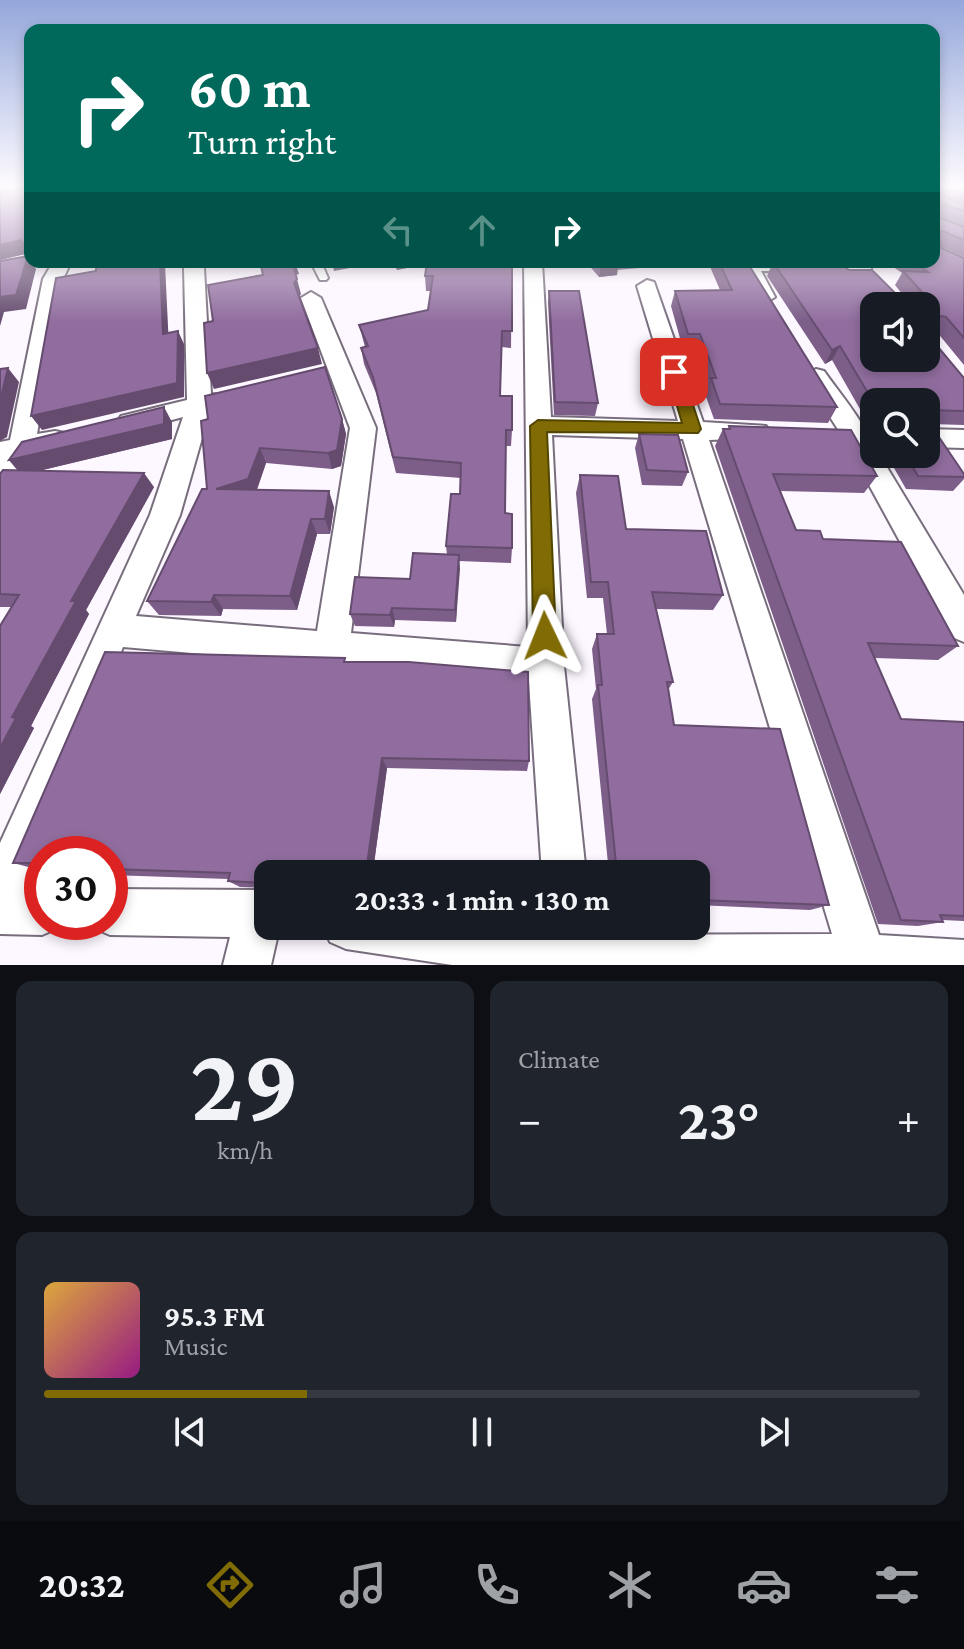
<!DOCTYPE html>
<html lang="en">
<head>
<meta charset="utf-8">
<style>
	body { margin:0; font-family:"Crimson Pro",serif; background:#20242c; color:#f1f3f6; height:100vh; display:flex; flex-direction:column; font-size:30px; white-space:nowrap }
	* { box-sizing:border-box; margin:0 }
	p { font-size:26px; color:#9ea1a6 }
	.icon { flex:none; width:44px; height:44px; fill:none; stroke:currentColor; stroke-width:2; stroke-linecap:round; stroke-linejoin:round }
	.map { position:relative; height:965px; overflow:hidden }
	.drawer { display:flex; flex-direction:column; gap:16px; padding:16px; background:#0d0f14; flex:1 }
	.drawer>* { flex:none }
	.banner { position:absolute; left:24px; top:24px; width:916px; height:244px; border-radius:16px; box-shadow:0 4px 12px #0003; background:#00695c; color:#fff; overflow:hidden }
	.buttons { position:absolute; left:860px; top:292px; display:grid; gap:16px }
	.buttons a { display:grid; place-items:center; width:80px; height:80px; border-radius:16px; background:#171b24; box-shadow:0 4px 12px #0003; font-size:40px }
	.speed { position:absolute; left:24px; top:836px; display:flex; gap:16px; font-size:40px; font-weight:700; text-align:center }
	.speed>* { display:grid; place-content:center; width:104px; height:104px; border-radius:50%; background:#171b24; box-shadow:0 4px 12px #0003; line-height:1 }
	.speed .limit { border:12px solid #d22; background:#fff; color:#111 }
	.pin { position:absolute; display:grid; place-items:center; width:68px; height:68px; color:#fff; margin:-34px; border-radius:16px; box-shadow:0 4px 12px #0006 }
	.me { position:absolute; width:88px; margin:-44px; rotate:358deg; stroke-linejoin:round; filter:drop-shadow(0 0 6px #0008) }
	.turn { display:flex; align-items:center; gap:28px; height:168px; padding:0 32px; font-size:36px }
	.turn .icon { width:104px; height:104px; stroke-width:2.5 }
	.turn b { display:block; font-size:56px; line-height:68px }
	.lanes { display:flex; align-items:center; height:76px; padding:0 32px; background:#0003; justify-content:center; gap:40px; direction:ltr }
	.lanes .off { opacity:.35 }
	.big { font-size:60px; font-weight:700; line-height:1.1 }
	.drawer .tile { flex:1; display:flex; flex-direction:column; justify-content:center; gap:12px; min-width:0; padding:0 28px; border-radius:16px; background:#20242c }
	.drawer .dial { align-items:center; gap:0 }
	.dial b { font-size:104px; line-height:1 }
	.song { display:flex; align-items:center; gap:24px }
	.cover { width:96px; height:96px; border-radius:12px; background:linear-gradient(135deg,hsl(40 70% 55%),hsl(310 70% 35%)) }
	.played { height:8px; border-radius:4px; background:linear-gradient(90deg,#806b05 30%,#363941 30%) }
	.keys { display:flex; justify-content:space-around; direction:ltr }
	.heat { display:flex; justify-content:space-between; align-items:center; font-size:44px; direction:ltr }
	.drawer .tiles { flex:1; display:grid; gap:16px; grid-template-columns:1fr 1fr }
	.tile:last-child { grid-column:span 2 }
	.trip { position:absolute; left:254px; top:860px; width:456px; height:80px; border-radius:16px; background:#171b24; box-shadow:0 4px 12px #0003; font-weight:700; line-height:80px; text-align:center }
	.tabs { display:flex; height:128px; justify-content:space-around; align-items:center; background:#090b0e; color:#9ea1a6 }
	.tabs .icon { width:56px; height:56px }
	.tabs .active { color:#806b05 }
	.tabs b { font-size:36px; color:#f1f3f6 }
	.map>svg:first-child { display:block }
</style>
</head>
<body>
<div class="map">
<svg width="964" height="965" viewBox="0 0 964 965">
	<rect width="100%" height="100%" fill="#fdf7ff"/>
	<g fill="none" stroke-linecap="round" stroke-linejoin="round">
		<g stroke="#786d7d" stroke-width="4">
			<polygon id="lane" points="311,262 321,262 328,278 326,280 320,280"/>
		</g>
		<g stroke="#786d7d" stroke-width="4">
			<g id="street">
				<polygon points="53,262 71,262 63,279 37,434 55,431 64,433 68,440 64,447 31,455 10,488 0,492 0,442 10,440 43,279"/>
				<polygon points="194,262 204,268 211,394 223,395 226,401 223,407 210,410 180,515 136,616 317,631 350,428 301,298 311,292 321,298 376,428 351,633 528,647 524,262 542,262 551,417 678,421 637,286 647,280 654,282 703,422 766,426 770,432 766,438 709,440 879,935 964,940 964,965 452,965 346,949 330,942 323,926 509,926 546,931 546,926 592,926 593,935 832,934 683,439 552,435 564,666 586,874 542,874 529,682 123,647 25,889 42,889 42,922 61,922 58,928 42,935 0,934 0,843 150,515 183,417 130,431 121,428 117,422 121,416 187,400 184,268"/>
				<polygon points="871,262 871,270 864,272 761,271 775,297 765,303 758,301 739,267 744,262"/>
				<path d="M816 369 824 371C837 390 874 433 874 454H879L964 595V642L952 637 844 439 804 376Z"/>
				<polygon points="926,429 964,430 964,448 926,447"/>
				<polygon points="110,889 260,890 268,892 268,926 286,926 278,934 271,965 223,965 230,937 110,935 94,928 91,922 110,922"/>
			</g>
		</g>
		<use href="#lane" fill="#fff" fill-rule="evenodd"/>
		<use href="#street" fill="#fff" fill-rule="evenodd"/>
	</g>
	<g fill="#7c5e88">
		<polygon points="30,187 30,254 29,253 0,260"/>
		<polygon points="934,187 964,187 964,204 940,194 964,204 964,257 941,247 941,248 964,258 964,365 936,331 933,331 933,341 964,378 964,425 930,424 964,474 964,479 953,491 906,489 886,454 926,454 926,402 874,402 874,426 869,425 832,360 825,364 767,276 773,262 849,270 897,295 903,295 895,285 902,273 886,262 934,262"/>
		<polygon points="392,262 512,262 511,348 502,347 500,396 512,430 511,446 506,446 505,513 512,548 511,563 459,561 456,622 395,620 394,627 355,626 350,614 410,579 447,555 446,546 460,494 461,478 396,473 376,393 364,364 361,348 365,347 359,325 428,310 431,291 426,291 425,276 427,264 397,270"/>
		<polygon points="586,262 707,262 617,270 617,275 599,277"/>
		<polygon points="708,262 747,262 837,407 828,423 714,419 705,394 708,387 695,349 683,349 671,306 675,291 720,290"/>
		<polygon points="549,291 598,403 595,416 554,415 548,303"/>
		<polygon points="208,419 342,419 346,434 341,466 332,469 266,463 257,490 334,507 330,534 317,534 297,610 223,609 221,616 159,615 147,601 207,489"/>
		<polygon points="172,422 172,439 38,471 154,487 86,610 89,614 31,726 34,728 0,794 0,626 11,607 0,607 0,474 18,471 9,460"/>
		<polygon points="729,426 877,476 864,493 780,491 796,530 823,539 958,646 938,660 875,658 901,719 964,722 964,921 942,920 943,922 918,926 878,924 715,446 723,429 728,429"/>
		<polygon points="639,434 688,472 682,486 642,485 635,448"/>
		<polygon points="580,475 626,529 723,595 713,610 656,609 673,682 668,690 674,725 829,905 810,910 696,905 696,874 609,874 592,699 596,689 592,649 597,634 607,634 603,598 587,598 576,493"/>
		<polygon points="346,662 529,761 527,771 387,768 373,871 301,868 300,874 268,874 268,888 240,887 228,881 228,879 110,875 110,854 42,854 42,869 36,869 13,863"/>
	</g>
	<g fill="#654c6f">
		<polygon points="0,187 30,187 30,188 0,193"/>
		<polygon points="21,240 29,253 0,260 0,245"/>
		<polygon points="28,256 30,262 32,262 36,269 26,309 4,312 0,326 0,297"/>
		<polygon points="160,262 164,262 165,264 169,347 163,334"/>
		<polygon points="292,262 295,262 299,274 295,275"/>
		<polygon points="332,262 381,262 334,271"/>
		<polygon points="396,262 431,262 431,263 397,270"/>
		<polygon points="606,262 619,262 617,275 599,277 601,263"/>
		<polygon points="297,279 301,294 298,299 294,283"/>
		<polygon points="178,331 184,344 184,397 42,430 31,416"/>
		<polygon points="840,346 832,360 825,364 832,350"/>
		<polygon points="318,348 322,364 214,389 207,373"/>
		<polygon points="8,368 19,382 7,437 0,441 0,401"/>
		<polygon points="164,407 172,422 172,439 22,475 9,460"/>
		<polygon points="342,419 346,434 341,466 332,469 328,453"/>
		<polygon points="260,448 266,463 255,494 216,489"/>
		<polygon points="144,473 154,487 86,610 89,614 31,726 34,728 0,794 0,748 12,717 71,601"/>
		<polygon points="329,491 334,507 330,534 325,519"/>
		<polygon points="311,519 317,534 297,610 290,596"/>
		<polygon points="459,555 460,569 456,622 455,610"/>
		<polygon points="214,595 223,609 221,616 211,602"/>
		<polygon points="392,608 395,620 394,627 390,615"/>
		<polygon points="382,758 387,768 373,871 367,865"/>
		<polygon points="292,861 301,868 300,874 289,874"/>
	</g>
	<g fill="#906d9e" stroke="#654c6f" stroke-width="2" fill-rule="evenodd">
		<polygon points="25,187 30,187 30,245 25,245 21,240 0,245 0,193 25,189"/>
		<path d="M934 187H939L940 195 964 204V211L939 202 940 218 964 227V240L940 230 941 248 964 258V338L946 317 933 315V341L964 378V411L926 410V402L874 403 840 346 832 350 773 262H838L849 270H872L897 295 922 292 903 271 928 272 913 262H934ZM874 306H926V358H874Z"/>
		<polygon points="28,256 16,295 0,297 0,261"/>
		<polygon points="122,262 160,262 163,334 178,331 177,383 31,416 56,278 96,271 96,266"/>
		<polygon points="260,262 292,262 297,279 294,283 318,348 207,373 204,323 213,321 208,285 263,275"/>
		<polygon points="427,262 512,262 512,331 502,331 500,396 512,396 512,430 506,430 505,513 512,514 512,548 446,546 451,494 460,494 461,463 393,457 373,377 361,348 368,346 359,325 428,310 433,276 425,276"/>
		<polygon points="719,262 747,262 837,407 720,404 711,378 716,378 700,334 688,334 675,291 732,290"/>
		<polygon points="549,291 579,291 598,403 555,402"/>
		<polygon points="325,367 342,419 337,450 328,453 260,448 248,479 216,489 329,491 325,519 311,519 290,596 214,595 211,602 147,601 202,489 207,489 201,421 208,419 205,396"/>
		<polygon points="8,368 0,401 0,369"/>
		<polygon points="164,407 164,424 9,460 22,442"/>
		<polygon points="926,418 964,474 964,477 918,476 905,454 926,454"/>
		<polygon points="729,426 851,430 877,476 773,474 796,530 820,531 823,539 901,542 958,646 868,643 901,719 964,722 964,916 940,915 943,922 901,920 723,429 730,429"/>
		<polygon points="639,434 678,435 688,472 647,470"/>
		<polygon points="3,470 144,473 71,601 76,601 12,717 16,718 0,748 0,626 19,595 0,594 0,474"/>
		<polygon points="580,475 618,476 626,529 706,531 723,595 652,592 673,682 667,682 674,725 780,729 829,905 696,900 696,874 617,874 598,685 602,685 597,634 614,634 608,582 591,582"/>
		<polygon points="413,553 459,555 455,610 392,608 390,615 350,614 355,577 410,579"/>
		<polygon points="105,652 345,658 344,662 409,662 528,672 529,761 382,758 367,865 292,861 289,874 268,874 268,883 228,881 230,873 110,869 110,854 42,854 42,863 13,863"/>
	</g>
	<linearGradient id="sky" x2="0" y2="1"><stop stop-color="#94a7db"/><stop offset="0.58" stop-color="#fefbff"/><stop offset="1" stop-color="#fefbff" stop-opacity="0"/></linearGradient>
	<rect width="964" height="322" fill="url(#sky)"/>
	<polygon fill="#806b05" stroke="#534603" stroke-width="2" points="674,367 682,372 701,429 698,433 547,432 556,636 553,643 545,646 537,643 533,636 530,426 538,420 682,423 667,372"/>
</svg>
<div class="buttons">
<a><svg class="icon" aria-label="sound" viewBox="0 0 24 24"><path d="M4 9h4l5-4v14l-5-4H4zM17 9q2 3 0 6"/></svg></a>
<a><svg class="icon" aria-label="search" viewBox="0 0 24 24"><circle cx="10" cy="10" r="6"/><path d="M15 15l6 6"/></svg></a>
</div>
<div class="speed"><div class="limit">30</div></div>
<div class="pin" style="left:674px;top:372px;background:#d93025"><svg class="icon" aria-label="arrive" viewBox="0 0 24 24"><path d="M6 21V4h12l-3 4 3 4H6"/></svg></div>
<svg class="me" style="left:545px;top:636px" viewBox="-20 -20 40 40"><path d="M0-17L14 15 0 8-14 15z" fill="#806b05" stroke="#fff" stroke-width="4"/></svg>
<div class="trip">20:33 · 1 min · 130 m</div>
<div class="banner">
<div class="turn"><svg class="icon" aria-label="right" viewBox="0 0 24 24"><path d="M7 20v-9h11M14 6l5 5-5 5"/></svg><div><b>60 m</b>Turn right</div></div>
<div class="lanes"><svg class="icon off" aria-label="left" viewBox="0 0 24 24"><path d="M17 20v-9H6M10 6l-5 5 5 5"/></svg><svg class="icon off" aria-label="ahead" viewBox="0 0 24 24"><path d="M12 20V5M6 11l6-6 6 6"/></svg><svg class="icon" aria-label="right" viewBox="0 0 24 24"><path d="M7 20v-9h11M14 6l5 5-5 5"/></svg></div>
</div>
</div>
<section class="drawer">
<div class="tiles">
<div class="tile dial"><b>29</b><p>km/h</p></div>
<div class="tile"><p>Climate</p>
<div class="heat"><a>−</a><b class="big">23°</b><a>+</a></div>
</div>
<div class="tile">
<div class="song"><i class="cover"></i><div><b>95.3 FM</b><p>Music</p></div></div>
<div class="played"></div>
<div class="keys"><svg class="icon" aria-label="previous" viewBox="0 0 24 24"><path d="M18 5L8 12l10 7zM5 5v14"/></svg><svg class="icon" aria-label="pause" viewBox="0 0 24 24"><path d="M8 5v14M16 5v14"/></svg><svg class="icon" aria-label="next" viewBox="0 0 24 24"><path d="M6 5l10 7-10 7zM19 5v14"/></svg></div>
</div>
</div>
</section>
<nav class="tabs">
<b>20:32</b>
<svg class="icon active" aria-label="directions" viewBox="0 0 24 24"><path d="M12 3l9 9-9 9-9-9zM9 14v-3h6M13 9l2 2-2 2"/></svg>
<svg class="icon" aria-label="music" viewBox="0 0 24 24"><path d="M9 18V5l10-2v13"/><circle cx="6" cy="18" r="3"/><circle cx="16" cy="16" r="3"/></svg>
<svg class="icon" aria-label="phone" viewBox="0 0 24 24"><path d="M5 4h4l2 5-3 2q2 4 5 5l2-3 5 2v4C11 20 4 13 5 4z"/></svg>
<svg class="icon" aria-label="climate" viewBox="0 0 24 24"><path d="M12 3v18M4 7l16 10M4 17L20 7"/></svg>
<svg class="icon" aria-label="car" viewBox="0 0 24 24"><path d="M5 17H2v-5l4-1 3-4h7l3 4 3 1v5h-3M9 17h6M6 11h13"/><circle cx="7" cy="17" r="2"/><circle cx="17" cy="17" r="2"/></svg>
<svg class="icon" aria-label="filters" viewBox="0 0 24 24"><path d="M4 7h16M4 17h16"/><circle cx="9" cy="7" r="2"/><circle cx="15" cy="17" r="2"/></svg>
</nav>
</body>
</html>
